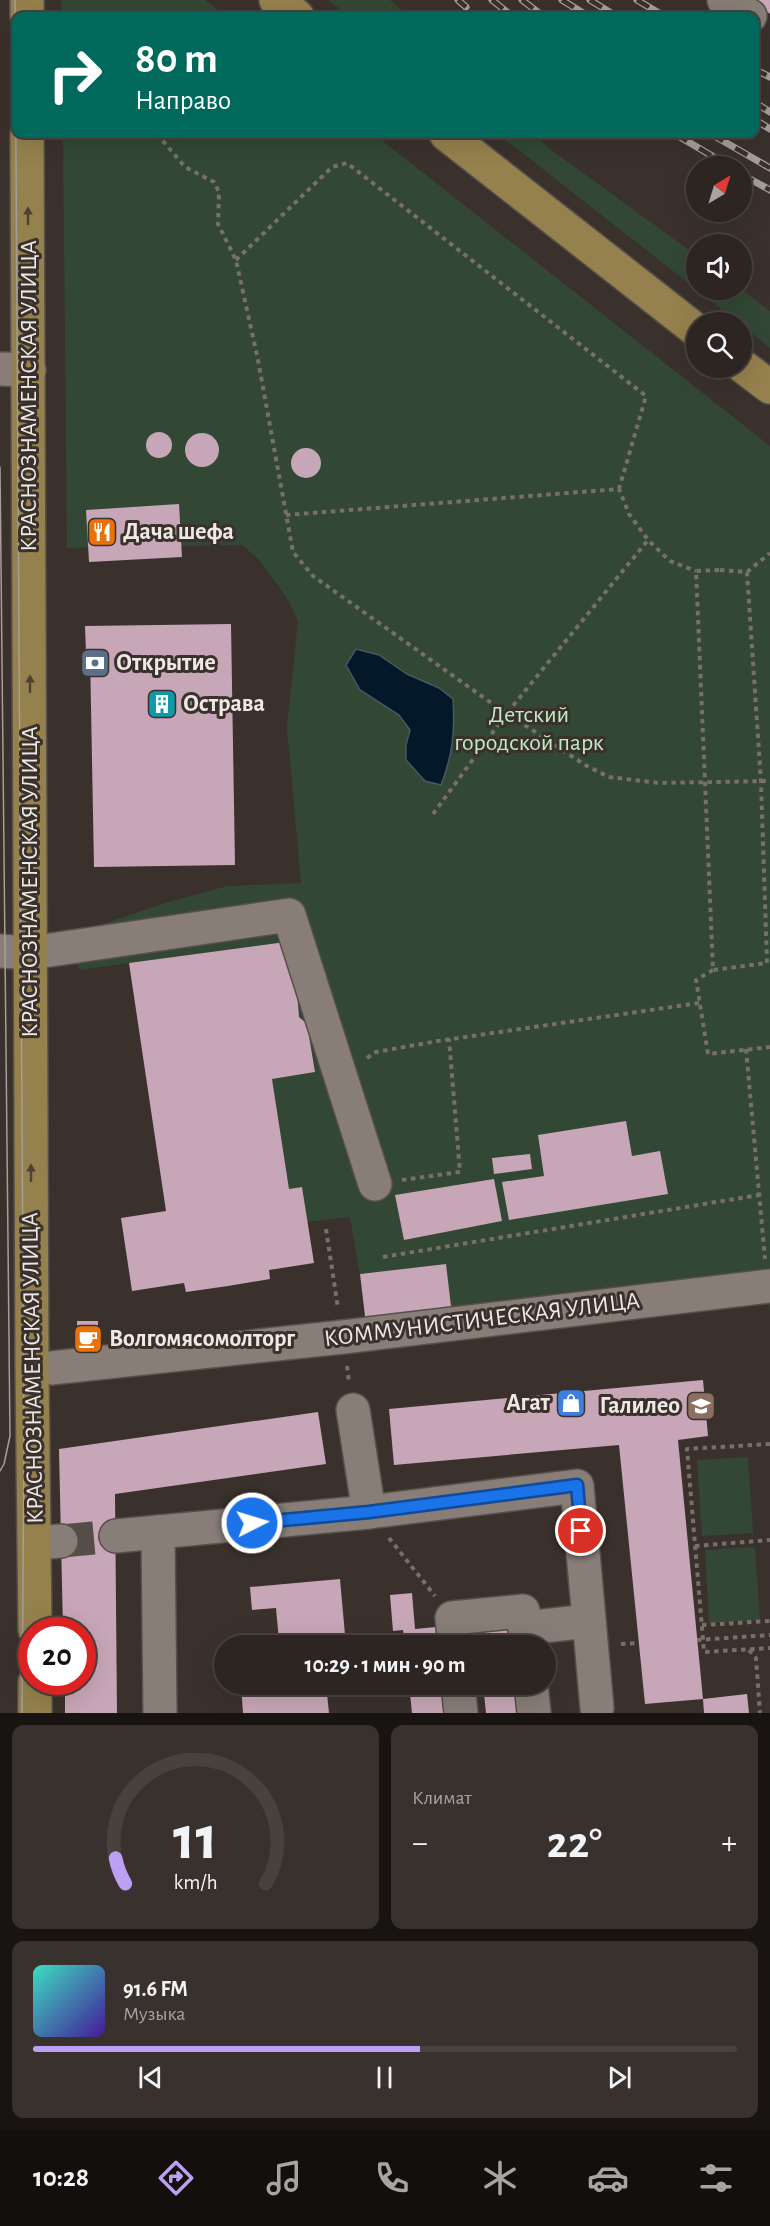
<!DOCTYPE html>
<html lang="ru">
<head>
<meta charset="utf-8">
<style>
	body { margin:0; font-family:"Alegreya Sans",sans-serif; background:#38312e; color:#f1f3f6; height:100vh; display:flex; flex-direction:column; font-size:22px; white-space:nowrap }
	* { box-sizing:border-box; margin:0 }
	p { font-size:20px; color:#a6a5a5 }
	.icon { flex:none; width:33px; height:33px; fill:none; stroke:currentColor; stroke-width:2; stroke-linecap:round; stroke-linejoin:round }
	.map { position:relative; height:1713px; overflow:hidden }
	.panel { display:flex; flex-direction:column; gap:12px; padding:12px; background:#181412; flex:1 }
	.panel>* { flex:none }
	.guide { position:absolute; left:12px; top:12px; width:747px; height:126px; border-radius:12px; box-shadow:0 6px 24px #0002,0 0 0 2px #48423f; background:#00695c; color:#fff; overflow:hidden }
	.needle { width:39px; rotate:38deg }
	.fabs { position:absolute; left:686px; top:156px; display:grid; gap:12px }
	.fabs a { display:grid; place-items:center; width:66px; height:66px; border-radius:50%; background:#2c2521; box-shadow:0 6px 24px #0002,0 0 0 2px #48423f; font-size:30px }
	.speed { position:absolute; left:18px; top:1617px; display:flex; gap:12px; font-size:30px; font-weight:700; text-align:center }
	.speed>* { display:grid; place-content:center; width:78px; height:78px; border-radius:50%; background:#2c2521; box-shadow:0 6px 24px #0002,0 0 0 2px #48423f; line-height:1 }
	.speed .limit { border:9px solid #d22; background:#fff; color:#111 }
	.pin { position:absolute; display:grid; place-items:center; width:51px; height:51px; color:#fff; margin:-26px; border:3px solid #fff; border-radius:50%; box-shadow:0 2px 6px #0007 }
	.me { position:absolute; width:66px; margin:-33px; rotate:85deg; stroke-linejoin:round; filter:drop-shadow(0 0 4px #0008) }
	.turn { display:flex; align-items:center; gap:21px; height:126px; padding:0 24px; font-size:27px }
	.turn .icon { width:78px; height:78px; stroke-width:2.5 }
	.turn b { display:block; font-size:42px; line-height:51px }
	.big { font-size:45px; font-weight:700; line-height:1.1 }
	.panel .tile { flex:1; display:flex; flex-direction:column; justify-content:center; gap:9px; min-width:0; padding:0 21px; border-radius:12px; background:#38312e }
	.panel .dial { align-items:center; gap:0 }
	.dial svg { height:156px; overflow:visible; fill:none; stroke:#48423f; stroke-width:7; stroke-linecap:round; text-anchor:middle }
	.dial text { fill:#f1f3f6; stroke:none }
	.song { display:flex; align-items:center; gap:18px }
	.cover { width:72px; height:72px; border-radius:9px; background:linear-gradient(135deg,hsl(170 70% 55%),hsl(260 70% 35%)) }
	.played { height:6px; border-radius:3px; background:linear-gradient(90deg,#bca0f2 55%,#48423f 55%) }
	.keys { display:flex; justify-content:space-around; direction:ltr }
	.heat { display:flex; justify-content:space-between; align-items:center; font-size:33px; direction:ltr }
	.panel .tiles { flex:1; display:grid; gap:12px; grid-template-columns:1fr 1fr }
	.tile:last-child { grid-column:span 2 }
	.trip { position:absolute; left:214px; top:1635px; width:342px; height:60px; border-radius:30px; background:#2c2521; box-shadow:0 6px 24px #0002,0 0 0 2px #48423f; font-weight:700; line-height:60px; text-align:center }
	.dock { display:flex; height:96px; justify-content:space-around; align-items:center; background:#120f0d; color:#a6a5a5 }
	.dock .icon { width:42px; height:42px }
	.dock .on { color:#bca0f2 }
	.dock b { font-size:27px; color:#f1f3f6 }
	.map>svg:first-child { display:block }
</style>
</head>
<body>
<div class="map">
<svg width="770" height="1713" viewBox="0 0 770 1713">
	<rect width="100%" height="100%" fill="#3a312c"/>
	<g fill="#324734">
		<polygon points="61,0 205,0 226,16 62,16"/>
		<polygon points="328,0 390,0 408,16 349,16"/>
		<polygon points="63,134 374,134 770,446 770,1312 768,1287 453,1323 445,1264 360,1274 350,1217 307,1222 302,1187 289,1189 272,1079 315,1072 307,1025 129,963 80,970 69,946 68,936 165,903 227,886 301,883 287,727 298,620 285,595 259,560 242,545 67,548"/>
		<polygon points="498,134 533,134 550,149 696,255 696,289"/>
		<polygon points="741,289 770,311 770,348 741,325 741,322 738,322 696,290"/>
		<polygon points="748,1457 753,1533 702,1536 697,1460"/>
		<polygon points="755,1547 760,1620 709,1623 705,1550"/>
	</g>
	<path fill="#031829" stroke="#4a5762" stroke-width="1.5" d="M356 649 379 655 407 674 439 688 453 699C455 731 453 754 441 785L425 781 406 760V745L410 730 399 715 360 690 346 665Z"/>
	<g fill="#c7a6b7">
		<polygon points="753,0 770,0 770,14"/>
		<circle cx="159" cy="445" r="13"/>
		<circle cx="202" cy="450" r="17"/>
		<circle cx="306" cy="463" r="15"/>
		<polygon points="179,504 182,557 89,562 86,510"/>
		<polygon points="231,624 235,865 94,867 90,653 86,653 85,626"/>
		<polygon points="293,941 299,1017 307,1024 315,1072 272,1079 289,1189 302,1187 314,1263 269,1270 270,1279 228,1286 186,1292 184,1283 132,1291 121,1218 166,1211 129,963"/>
		<polygon points="626,1121 632,1156 660,1151 668,1194 509,1220 502,1182 544,1176 538,1135"/>
		<polygon points="530,1154 532,1169 494,1174 492,1158"/>
		<polygon points="494,1179 502,1221 404,1240 395,1195"/>
		<polygon points="446,1264 453,1323 367,1333 360,1274"/>
		<polygon points="77,1321 98,1321 98,1357 78,1357"/>
		<polygon points="703,1380 708,1436 678,1440 703,1699 645,1704 619,1445 394,1465 389,1409"/>
		<polygon points="318,1412 326,1464 115,1494 117,1713 65,1713 65,1682 82,1682 82,1630 63,1630 59,1449"/>
		<polygon points="340,1579 346,1646 258,1646 258,1643 279,1641 276,1608 252,1610 250,1587"/>
		<polygon points="412,1593 415,1629 436,1627 438,1646 405,1646 403,1630 393,1631 390,1595"/>
		<polygon points="514,1627 516,1646 479,1646 477,1631"/>
		<polygon points="241,1684 326,1684 329,1713 243,1713"/>
		<polygon points="409,1684 442,1684 445,1713 412,1713"/>
		<polygon points="483,1684 520,1684 523,1713 486,1713"/>
		<polygon points="747,1694 749,1713 704,1713 703,1699"/>
	</g>
	<g fill="none" stroke-linecap="round" stroke-linejoin="round">
		<polyline stroke="#554d48" stroke-width="33" stroke-dasharray="33 16" stroke-linecap="butt" points="61,1541 116,1536"/>
		<g stroke="#574f4b" stroke-width="36">
			<g id="minor">
				<polyline points="724,0 750,16"/>
				<polyline points="0,369 29,370"/>
				<polyline points="0,951 30,953 289,915 375,1184"/>
				<polyline points="51,1368 343,1337 770,1286"/>
				<polyline points="353,1410 369,1512"/>
				<polyline points="158,1532 160,1713"/>
				<polyline points="116,1536 369,1512 577,1486 597,1708"/>
				<polyline points="35,1543 61,1541"/>
				<polyline points="525,1628 589,1621"/>
				<polyline points="455,1646 452,1618 523,1611 527,1646"/>
				<polyline points="458,1684 461,1713"/>
				<polyline points="531,1684 534,1713"/>
			</g>
		</g>
		<g stroke="#574f4b" stroke-width="36">
			<g id="major">
				<polyline points="27,0 27,16"/>
				<polyline points="276,0 297,16"/>
				<polyline points="27,134 32,1367 35,1630"/>
				<polyline points="446,134 696,330"/>
				<polyline points="741,365 770,387"/>
				<polyline points="35,1713 35,1682"/>
			</g>
		</g>
		<g stroke="#776f6a" stroke-width="4" stroke-dasharray="4.5 4.5" stroke-linecap="butt">
			<polyline points="157,134 185,167 214,182 219,192 218,224 236,260 258,360 293,552 313,576 487,700 585,765 609,777 659,783 770,781"/>
			<polyline points="236,260 332,167 347,163 646,396 619,489"/>
			<polyline points="286,515 619,489 629,514 648,540 670,561 696,571"/>
			<polygon points="720,570 747,572 761,782 767,963 713,970 696,571"/>
			<polyline points="747,572 770,553"/>
			<polyline points="433,814 507,713 648,540"/>
			<polyline points="713,970 696,980 708,1054 770,1047"/>
			<polyline points="746,1049 765,1259"/>
			<polyline points="367,1058 376,1052 438,1041 699,1003"/>
			<polyline points="402,1180 460,1172 449,1039"/>
			<polyline points="326,1229 338,1308"/>
			<polyline points="383,1257 759,1195"/>
			<polyline points="347,1366 349,1382"/>
			<polyline points="770,1444 687,1449 704,1652 770,1648"/>
			<polyline points="389,1538 435,1596"/>
			<polyline points="695,1546 770,1540"/>
			<polyline points="702,1625 770,1621"/>
			<polyline points="697,1640 770,1635"/>
			<polyline points="621,1644 639,1643"/>
			<polyline points="749,1650 756,1658 760,1713"/>
		</g>
		<use href="#minor" stroke="#887d77" stroke-width="33"/>
		<use href="#major" stroke="#94814d" stroke-width="33"/>
		<g stroke="#a59e9a" stroke-width="1.5">
			<polyline points="15,0 24,1437 22,1713"/>
			<polyline points="0,467 10,1436 4,1464 0,1471"/>
		</g>
		<g stroke="#a59e9a" stroke-width="7">
			<g id="rail">
				<polyline points="458,0 466,7"/>
				<polyline points="492,0 512,16"/>
				<polyline points="522,0 543,16"/>
				<polyline points="562,0 588,16"/>
				<polyline points="590,0 616,16"/>
				<polyline points="637,0 664,16"/>
				<polyline points="754,69 770,77"/>
				<polyline points="754,102 770,112"/>
				<polyline points="754,119 770,129"/>
				<polyline points="675,134 729,166"/>
				<polyline points="711,134 770,168"/>
				<polyline points="741,174 770,190"/>
			</g>
		</g>
		<use href="#rail" stroke="#3a312c" stroke-width="4.5" stroke-dasharray="14" stroke-linecap="butt"/>
	</g>
	<defs><path id="oneway-solid" d="M-6-.8H1V-3.2L6.5 0L1 3.2V.8H-6Z" transform="scale(1.5)"/></defs>
	<g fill="#4c4133">
		<use href="#oneway-solid" transform="translate(28 216) rotate(-90)"/>
		<use href="#oneway-solid" transform="translate(30 684) rotate(-90)"/>
		<use href="#oneway-solid" transform="translate(31 1173) rotate(-90)"/>
	</g>
	<g fill="none" stroke-linecap="round" stroke-linejoin="round">
		<g stroke="#114b97" stroke-width="15">
			<polyline id="route" points="252,1523 369,1512 577,1485 581,1531"/>
		</g>
		<use href="#route" stroke="#1a73e8" stroke-width="10"/>
	</g>
	<defs>
		<g id="restaurant-square" transform="scale(1.5)"><rect x="-9" y="-9" width="18" height="18" rx="4" fill="#e8710a" stroke="#3a312c"/><path d="M-5-6h1v4h1v-4h1v4h1v-4h1v5L-1.5 .5V6h-2V.5L-5-1ZM5-6V6H3V1.5H1.5Q1.5-4 5-6Z" fill="#fff"/></g>
		<g id="bank-square" transform="scale(1.5)"><rect x="-9" y="-9" width="18" height="18" rx="4" fill="#5c6f8a" stroke="#3a312c"/><path d="M-6-4H6V4H-6ZM0-2.3a2.3 2.3 0 1 0 0 4.6a2.3 2.3 0 1 0 0-4.6Z" fill="#fff"/></g>
		<g id="building-square" transform="scale(1.5)"><rect x="-9" y="-9" width="18" height="18" rx="4" fill="#0f9aa8" stroke="#3a312c"/><path d="M-4-6H4V6H1V3H-1V6H-4ZM-2.5-4.3h1.7v1.8h-1.7ZM.8-4.3h1.7v1.8H.8ZM-2.5-1h1.7V.8h-1.7ZM.8-1h1.7V.8H.8Z" fill="#fff"/></g>
		<g id="cafe-square" transform="scale(1.5)"><rect x="-9" y="-9" width="18" height="18" rx="4" fill="#e8710a" stroke="#3a312c"/><path d="M-5.5-4.5H6V0H3Q3 3.5 0 3.5H-2.5Q-5.5 3.5-5.5 0ZM3-3.2v2h1.7v-2ZM-6 4.5H4V6H-6Z" fill="#fff"/></g>
		<g id="shop-square" transform="scale(1.5)"><rect x="-9" y="-9" width="18" height="18" rx="4" fill="#3f7fe0" stroke="#3a312c"/><path d="M-5-2.5h2.3a2.7 3.5 0 0 1 5.4 0H5L5.5 6h-11ZM-1.5-2.5h3a1.5 2.3 0 0 0-3 0Z" fill="#fff"/></g>
		<g id="school-square" transform="scale(1.5)"><rect x="-9" y="-9" width="18" height="18" rx="4" fill="#8d6e63" stroke="#3a312c"/><path d="M0-5L7-2L0 1L-7-2ZM-4 1L0 2.5L4 1V4Q0 6-4 4Z" fill="#fff"/></g>
	</defs>
	<g fill-rule="evenodd">
		<use href="#restaurant-square" x="102" y="532"/>
		<use href="#bank-square" x="95" y="663"/>
		<use href="#building-square" x="162" y="704"/>
		<use href="#cafe-square" x="88" y="1339"/>
		<use href="#shop-square" x="571" y="1403"/>
		<use href="#school-square" x="701" y="1406"/>
	</g>
	<g text-anchor="middle" dominant-baseline="central" stroke-width="6" stroke-linejoin="round" paint-order="stroke">
		<g font-size="24" fill="#efe9e6" stroke="#3a312c">
			<text transform="translate(29 396) rotate(-90)">КРАСНОЗНАМЕНСКАЯ УЛИЦА</text>
			<text transform="translate(30 882) rotate(-90)">КРАСНОЗНАМЕНСКАЯ УЛИЦА</text>
			<text transform="translate(482 1320) rotate(-7)">КОММУНИСТИЧЕСКАЯ УЛИЦА</text>
			<text transform="translate(33 1368) rotate(-91)">КРАСНОЗНАМЕНСКАЯ УЛИЦА</text>
		</g>
		<g font-size="24" font-weight="bold" fill="#efe9e6" stroke="#3a312c" text-anchor="start">
			<text x="123" y="532">Дача шефа</text>
			<text x="116" y="663">Открытие</text>
			<text x="183" y="704">Острава</text>
			<text x="109" y="1339">Волгомясомолторг</text>
			<text x="550" y="1403" text-anchor="end">Агат</text>
			<text x="680" y="1406" text-anchor="end">Галилео</text>
		</g>
		<g font-size="24" fill="#beebc1" stroke="#3a312c">
			<text x="529" y="715">Детский<tspan x="529" dy="28">городской парк</tspan></text>
		</g>
	</g>
</svg>
<div class="fabs">
<a><svg class="needle" viewBox="-14 -14 28 28"><path d="M0-13l5 13h-10z" fill="#e53935"/><path d="M0 13l5-13h-10z" fill="#a6a5a5"/></svg></a>
<a><svg class="icon" aria-label="sound" viewBox="0 0 24 24"><path d="M4 9h4l5-4v14l-5-4H4zM17 9q2 3 0 6"/></svg></a>
<a><svg class="icon" aria-label="search" viewBox="0 0 24 24"><circle cx="10" cy="10" r="6"/><path d="M15 15l6 6"/></svg></a>
</div>
<div class="speed"><div class="limit">20</div></div>
<div class="pin" style="left:581px;top:1531px;background:#d93025"><svg class="icon" aria-label="arrive" viewBox="0 0 24 24"><path d="M6 21V4h12l-3 4 3 4H6"/></svg></div>
<svg class="me" style="left:252px;top:1523px" viewBox="-20 -20 40 40"><circle r="17" fill="#1a73e8" stroke="#fff" stroke-width="3"/><path d="M0-11L8 9 0 5-8 9z" fill="#fff"/></svg>
<div class="trip">10:29 · 1 мин · 90 m</div>
<div class="guide">
<div class="turn"><svg class="icon" aria-label="right" viewBox="0 0 24 24"><path d="M7 20v-9h11M14 6l5 5-5 5"/></svg><div><b>80 m</b>Направо</div></div>
</div>
</div>
<section class="panel">
<div class="tiles">
<div class="tile dial"><svg viewBox="0 0 100 80">
<path d="M14 69A42 42 0 1 1 86 69"/>
<path d="M14 69A42 42 0 0 1 9 56" stroke="#bca0f2"/>
<text x="50" y="56" font-size="32" font-weight="700">11</text>
<text x="50" y="72" font-size="11">km/h</text>
</svg></div>
<div class="tile"><p>Климат</p>
<div class="heat"><a>−</a><b class="big">22°</b><a>+</a></div>
</div>
<div class="tile">
<div class="song"><i class="cover"></i><div><b>91.6 FM</b><p>Музыка</p></div></div>
<div class="played"></div>
<div class="keys"><svg class="icon" aria-label="previous" viewBox="0 0 24 24"><path d="M18 5L8 12l10 7zM5 5v14"/></svg><svg class="icon" aria-label="pause" viewBox="0 0 24 24"><path d="M8 5v14M16 5v14"/></svg><svg class="icon" aria-label="next" viewBox="0 0 24 24"><path d="M6 5l10 7-10 7zM19 5v14"/></svg></div>
</div>
</div>
</section>
<nav class="dock">
<b>10:28</b>
<svg class="icon on" aria-label="directions" viewBox="0 0 24 24"><path d="M12 3l9 9-9 9-9-9zM9 14v-3h6M13 9l2 2-2 2"/></svg>
<svg class="icon" aria-label="music" viewBox="0 0 24 24"><path d="M9 18V5l10-2v13"/><circle cx="6" cy="18" r="3"/><circle cx="16" cy="16" r="3"/></svg>
<svg class="icon" aria-label="phone" viewBox="0 0 24 24"><path d="M5 4h4l2 5-3 2q2 4 5 5l2-3 5 2v4C11 20 4 13 5 4z"/></svg>
<svg class="icon" aria-label="climate" viewBox="0 0 24 24"><path d="M12 3v18M4 7l16 10M4 17L20 7"/></svg>
<svg class="icon" aria-label="car" viewBox="0 0 24 24"><path d="M5 17H2v-5l4-1 3-4h7l3 4 3 1v5h-3M9 17h6M6 11h13"/><circle cx="7" cy="17" r="2"/><circle cx="17" cy="17" r="2"/></svg>
<svg class="icon" aria-label="filters" viewBox="0 0 24 24"><path d="M4 7h16M4 17h16"/><circle cx="9" cy="7" r="2"/><circle cx="15" cy="17" r="2"/></svg>
</nav>
</body>
</html>
